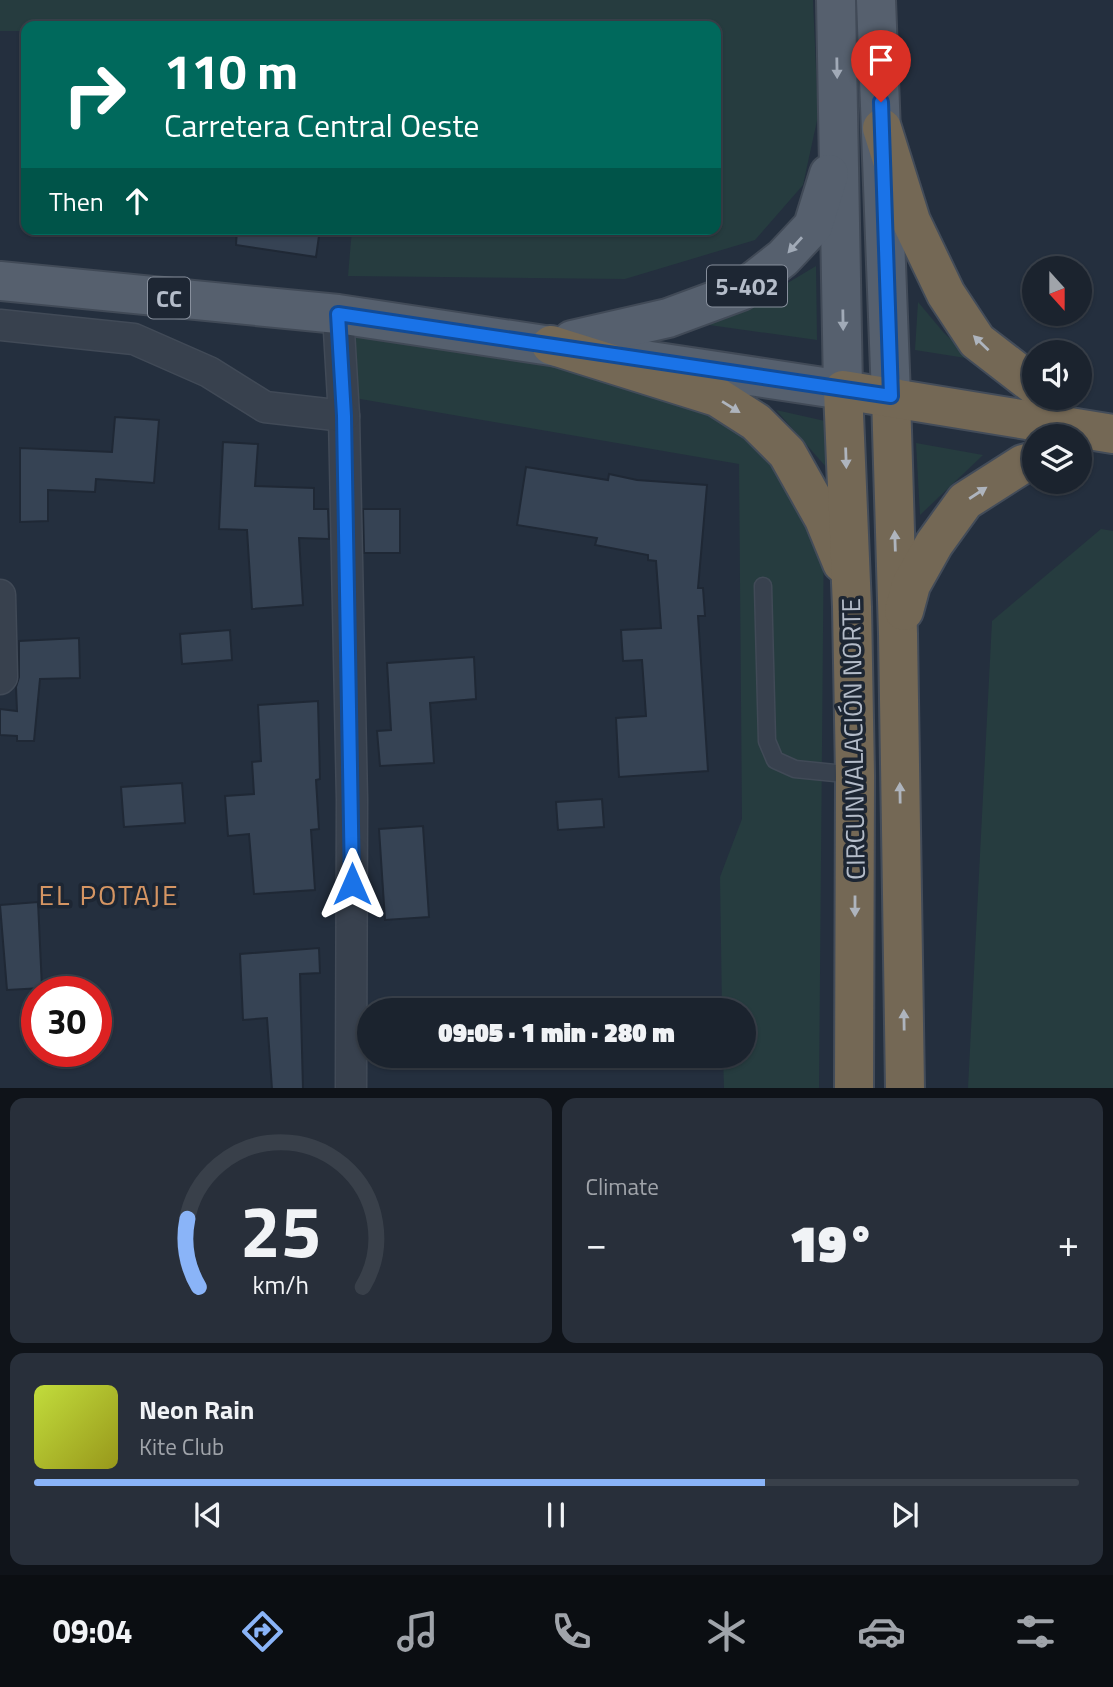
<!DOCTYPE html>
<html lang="en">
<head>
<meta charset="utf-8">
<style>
	body { margin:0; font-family:"Titillium Web",sans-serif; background:#282f3a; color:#f1f3f6; height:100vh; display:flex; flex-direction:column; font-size:26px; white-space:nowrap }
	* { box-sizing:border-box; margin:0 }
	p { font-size:23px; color:#a0a4aa }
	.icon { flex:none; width:38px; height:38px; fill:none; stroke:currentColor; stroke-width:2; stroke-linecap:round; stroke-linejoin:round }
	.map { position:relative; height:1088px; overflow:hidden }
	.panel { display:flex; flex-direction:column; gap:10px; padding:10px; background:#0f1319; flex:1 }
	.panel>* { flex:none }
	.banner { position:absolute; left:21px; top:21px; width:700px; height:214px; border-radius:14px; box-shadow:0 2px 5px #0004,0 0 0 2px #39404a; background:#00695c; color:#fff; overflow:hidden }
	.needle { width:46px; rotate:159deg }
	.tools { position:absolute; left:1022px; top:256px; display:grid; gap:14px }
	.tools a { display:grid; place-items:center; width:70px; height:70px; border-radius:50%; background:#1b232e; box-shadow:0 2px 5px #0004,0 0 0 2px #39404a; font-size:35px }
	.speed { position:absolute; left:21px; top:976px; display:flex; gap:14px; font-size:35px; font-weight:700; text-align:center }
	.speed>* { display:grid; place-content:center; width:91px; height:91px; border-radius:50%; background:#1b232e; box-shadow:0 2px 5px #0004,0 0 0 2px #39404a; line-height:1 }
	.speed .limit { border:10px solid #d22; background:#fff; color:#111 }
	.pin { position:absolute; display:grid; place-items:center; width:60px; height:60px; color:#fff; margin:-72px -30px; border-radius:50% 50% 50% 0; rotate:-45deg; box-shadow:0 0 7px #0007 }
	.pin .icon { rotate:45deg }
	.me { position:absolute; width:77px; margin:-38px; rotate:0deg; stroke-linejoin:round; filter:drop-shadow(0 0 5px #0008) }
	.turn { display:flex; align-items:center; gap:24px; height:147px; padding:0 28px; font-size:32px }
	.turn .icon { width:91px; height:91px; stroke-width:2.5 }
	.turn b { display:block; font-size:49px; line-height:60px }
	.then { display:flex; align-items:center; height:66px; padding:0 28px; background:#0003; gap:14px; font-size:26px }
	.big { font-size:52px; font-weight:800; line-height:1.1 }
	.panel .widget { flex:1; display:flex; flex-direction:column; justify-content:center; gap:10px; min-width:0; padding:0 24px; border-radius:14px; background:#282f3a }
	.panel .dial { align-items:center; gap:0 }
	.dial svg { height:182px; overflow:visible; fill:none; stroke:#39404a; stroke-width:7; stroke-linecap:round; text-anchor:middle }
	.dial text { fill:#f1f3f6; stroke:none }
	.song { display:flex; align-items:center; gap:21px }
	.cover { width:84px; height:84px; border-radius:10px; background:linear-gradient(135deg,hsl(70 70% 55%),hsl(60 70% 35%)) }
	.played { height:7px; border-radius:4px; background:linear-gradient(90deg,#8ab4f8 70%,#39404a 70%) }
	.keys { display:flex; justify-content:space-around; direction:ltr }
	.heat { display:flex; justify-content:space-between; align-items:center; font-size:38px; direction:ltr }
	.panel .tiles { flex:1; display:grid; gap:10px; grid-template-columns:1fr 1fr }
	.widget:last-child { grid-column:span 2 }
	.trip { position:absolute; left:357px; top:998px; width:399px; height:70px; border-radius:35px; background:#1b232e; box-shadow:0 2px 5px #0004,0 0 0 2px #39404a; font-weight:800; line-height:70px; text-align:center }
	.dock { display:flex; height:112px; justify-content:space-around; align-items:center; background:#0b0e12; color:#a0a4aa }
	.dock .icon { width:49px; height:49px }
	.dock .on { color:#8ab4f8 }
	.dock b { font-size:32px; color:#f1f3f6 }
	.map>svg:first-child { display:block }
</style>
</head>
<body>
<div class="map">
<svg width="1113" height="1089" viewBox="0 0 1113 1089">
	<rect width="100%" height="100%" fill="#242f3e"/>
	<g fill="#263c3f">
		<polygon points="0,0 813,0 818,116 803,185 755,240 625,279 348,276 352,229 716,229 716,26 26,26 26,31 0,31"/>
		<polygon points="816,266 817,340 702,324 766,296"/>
		<polygon points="918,302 944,333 972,359 915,350"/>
		<polygon points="338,314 717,398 824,519 819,1088 724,1088 723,1055 744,1055 744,1010 722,1010 720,877 742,819 739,464 343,396"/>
		<polygon points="776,410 825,421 827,468"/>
		<polygon points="916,443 983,455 920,515"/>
		<polygon points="1101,529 1113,531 1113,1088 968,1088 992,621"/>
	</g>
	<g fill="#364354" stroke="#1f2835" stroke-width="2">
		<polygon points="237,229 320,229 316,257 236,245"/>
		<polygon points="115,417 159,420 154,483 96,479 95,492 48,490 48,521 20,522 20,448 112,452"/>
		<polygon points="223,442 258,444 255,486 314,488 314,509 328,509 329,539 299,538 303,605 252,609 247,530 219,529"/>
		<polygon points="526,467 608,480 609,474 637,480 707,485 698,588 703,588 705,616 698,616 708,771 619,777 616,718 646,716 642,660 623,661 621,630 661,628 656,561 648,560 648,555 595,545 597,538 517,525"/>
		<polygon points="363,509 400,509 400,553 364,553"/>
		<polygon points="230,630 232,660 182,664 180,634"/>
		<polygon points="79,638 80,678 40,679 34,741 17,741 17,736 0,735 0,709 17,711 16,687 19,677 19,641"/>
		<polygon points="474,657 476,699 430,703 434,763 380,766 377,731 391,730 387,663"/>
		<polygon points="318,701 320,779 316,780 319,829 311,830 315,890 254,894 249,834 228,836 225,796 254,794 252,762 261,761 258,705"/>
		<polygon points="182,783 185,823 124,827 121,787"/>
		<polygon points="602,799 604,827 558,830 556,802"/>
		<polygon points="423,826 429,917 385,920 379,829"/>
		<polygon points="38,902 42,988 7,990 0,905"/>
		<polygon points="319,948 320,973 300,974 303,1089 272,1089 267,1018 243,1020 240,954"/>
	</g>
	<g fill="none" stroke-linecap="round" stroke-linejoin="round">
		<g stroke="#414a57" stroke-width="19">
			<polyline id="lane" points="763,586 767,741 775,760 795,769 855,775"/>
		</g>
		<g stroke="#414a57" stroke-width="33">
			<g id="street">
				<polyline points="338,314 344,416 352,800 351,1089"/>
				<polyline points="0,325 134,339 209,372 265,407 344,416"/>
				<polyline points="0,595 2,677 0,679"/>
			</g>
		</g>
		<g stroke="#414a57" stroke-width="42">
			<g id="primary">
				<polyline points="876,0 891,396"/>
				<polyline points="0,281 338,314 843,390 836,0"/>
				<polyline points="572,340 668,318 741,291 783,258 813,226 829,174"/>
			</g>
		</g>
		<g stroke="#434c59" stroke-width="42">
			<g id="highway">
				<polyline points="882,128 911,221 946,294 977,341 1034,385"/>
				<polyline points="551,345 717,397 756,422 787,453 824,519 842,563"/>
				<polyline points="891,396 898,634 905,1089"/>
				<polyline points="904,611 911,585 934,544 965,501 1023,464 1034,461"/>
				<polyline points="854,1089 855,775 852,607 843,390 1113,434"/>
			</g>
		</g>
		<use href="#lane" stroke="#38414e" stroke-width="16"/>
		<use href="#street" stroke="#38414e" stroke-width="30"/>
		<use href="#primary" stroke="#56606e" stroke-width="38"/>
		<use href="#highway" stroke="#746855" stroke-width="38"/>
	</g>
	<defs><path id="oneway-solid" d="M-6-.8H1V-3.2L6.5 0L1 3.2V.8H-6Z" transform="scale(1.75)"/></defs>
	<g fill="#a1aab7">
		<use href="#oneway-solid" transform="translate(837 68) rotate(89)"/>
		<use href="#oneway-solid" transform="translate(795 245) rotate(132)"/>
		<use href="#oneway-solid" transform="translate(843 320) rotate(89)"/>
	</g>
	<g fill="#aeb4bd">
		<use href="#oneway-solid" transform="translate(981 343) rotate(-136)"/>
		<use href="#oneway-solid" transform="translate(731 407) rotate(32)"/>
		<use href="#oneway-solid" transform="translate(846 458) rotate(88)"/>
		<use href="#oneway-solid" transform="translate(978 493) rotate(-33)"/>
		<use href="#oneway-solid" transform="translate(895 541) rotate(-92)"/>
		<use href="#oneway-solid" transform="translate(900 793) rotate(-91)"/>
		<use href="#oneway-solid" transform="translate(855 906) rotate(90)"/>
		<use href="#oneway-solid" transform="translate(904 1020) rotate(-91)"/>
	</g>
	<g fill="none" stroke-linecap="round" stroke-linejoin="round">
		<g stroke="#114b97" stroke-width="18">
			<polyline id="route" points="352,884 344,416 338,314 891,396 881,102"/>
		</g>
		<use href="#route" stroke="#1a73e8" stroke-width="12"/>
	</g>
	<g text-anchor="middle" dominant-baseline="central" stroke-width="7" stroke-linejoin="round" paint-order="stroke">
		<g fill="#1d2633" stroke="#878f9c" stroke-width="2">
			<rect x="707" y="265.5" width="80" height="41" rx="5"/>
			<rect x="148" y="277.5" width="42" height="41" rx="5"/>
		</g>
		<g font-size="24" font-weight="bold" fill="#b4bcc9">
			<text x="747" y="286">5-402</text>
			<text x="169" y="298">CC</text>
		</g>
		<g font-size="26" fill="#b4bcc9" stroke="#1d2633">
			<text transform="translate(853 739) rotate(-91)">CIRCUNVALACIÓN NORTE</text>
		</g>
		<g font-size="28" letter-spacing="2" fill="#d59563" stroke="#1d2633">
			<text x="109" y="894">EL POTAJE</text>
		</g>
	</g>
</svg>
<div class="tools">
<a><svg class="needle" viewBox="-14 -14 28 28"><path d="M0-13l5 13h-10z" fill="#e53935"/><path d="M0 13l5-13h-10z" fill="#a0a4aa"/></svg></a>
<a><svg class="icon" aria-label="sound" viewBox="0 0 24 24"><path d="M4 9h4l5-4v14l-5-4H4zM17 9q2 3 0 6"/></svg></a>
<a><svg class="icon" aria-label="layers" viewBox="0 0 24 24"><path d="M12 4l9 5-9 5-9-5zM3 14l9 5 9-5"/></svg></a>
</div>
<div class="speed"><div class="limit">30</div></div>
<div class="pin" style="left:881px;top:102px;background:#d93025"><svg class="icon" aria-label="arrive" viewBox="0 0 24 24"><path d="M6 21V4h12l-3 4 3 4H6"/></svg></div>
<svg class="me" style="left:352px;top:884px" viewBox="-20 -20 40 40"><path d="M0-17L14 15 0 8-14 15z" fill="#1a73e8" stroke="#fff" stroke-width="4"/></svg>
<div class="trip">09:05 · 1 min · 280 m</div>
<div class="banner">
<div class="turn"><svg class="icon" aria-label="right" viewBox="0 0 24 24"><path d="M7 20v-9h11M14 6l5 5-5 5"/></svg><div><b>110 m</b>Carretera Central Oeste</div></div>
<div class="then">Then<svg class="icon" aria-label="ahead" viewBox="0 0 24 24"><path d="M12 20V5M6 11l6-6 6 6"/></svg></div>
</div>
</div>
<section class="panel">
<div class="tiles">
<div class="widget dial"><svg viewBox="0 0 100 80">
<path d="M14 69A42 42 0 1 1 86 69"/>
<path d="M14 69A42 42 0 0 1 9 39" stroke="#8ab4f8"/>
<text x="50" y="56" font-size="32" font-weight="700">25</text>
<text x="50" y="72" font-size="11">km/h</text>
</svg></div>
<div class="widget"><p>Climate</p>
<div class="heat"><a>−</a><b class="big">19°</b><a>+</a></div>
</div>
<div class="widget">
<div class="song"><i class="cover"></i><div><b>Neon Rain</b><p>Kite Club</p></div></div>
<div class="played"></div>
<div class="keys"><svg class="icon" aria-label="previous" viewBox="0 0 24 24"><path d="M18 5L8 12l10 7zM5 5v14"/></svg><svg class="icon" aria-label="pause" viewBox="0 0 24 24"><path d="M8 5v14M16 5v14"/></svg><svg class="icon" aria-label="next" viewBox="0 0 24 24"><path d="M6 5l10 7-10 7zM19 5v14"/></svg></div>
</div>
</div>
</section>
<nav class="dock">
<b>09:04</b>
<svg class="icon on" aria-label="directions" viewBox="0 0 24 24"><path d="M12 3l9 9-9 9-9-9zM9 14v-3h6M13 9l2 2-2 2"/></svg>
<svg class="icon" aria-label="music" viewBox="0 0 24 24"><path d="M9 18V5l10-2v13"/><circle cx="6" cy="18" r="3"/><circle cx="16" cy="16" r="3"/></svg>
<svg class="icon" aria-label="phone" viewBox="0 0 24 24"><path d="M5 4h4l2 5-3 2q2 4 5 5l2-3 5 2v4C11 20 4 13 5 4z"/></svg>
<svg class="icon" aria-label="climate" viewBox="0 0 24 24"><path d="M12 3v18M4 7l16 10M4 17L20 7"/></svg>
<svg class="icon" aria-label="car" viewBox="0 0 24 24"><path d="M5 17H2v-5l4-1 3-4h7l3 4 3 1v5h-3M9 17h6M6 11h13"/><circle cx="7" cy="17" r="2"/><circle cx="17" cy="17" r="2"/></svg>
<svg class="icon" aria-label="filters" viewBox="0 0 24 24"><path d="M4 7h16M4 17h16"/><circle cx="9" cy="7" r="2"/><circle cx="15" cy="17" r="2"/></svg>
</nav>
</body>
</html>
